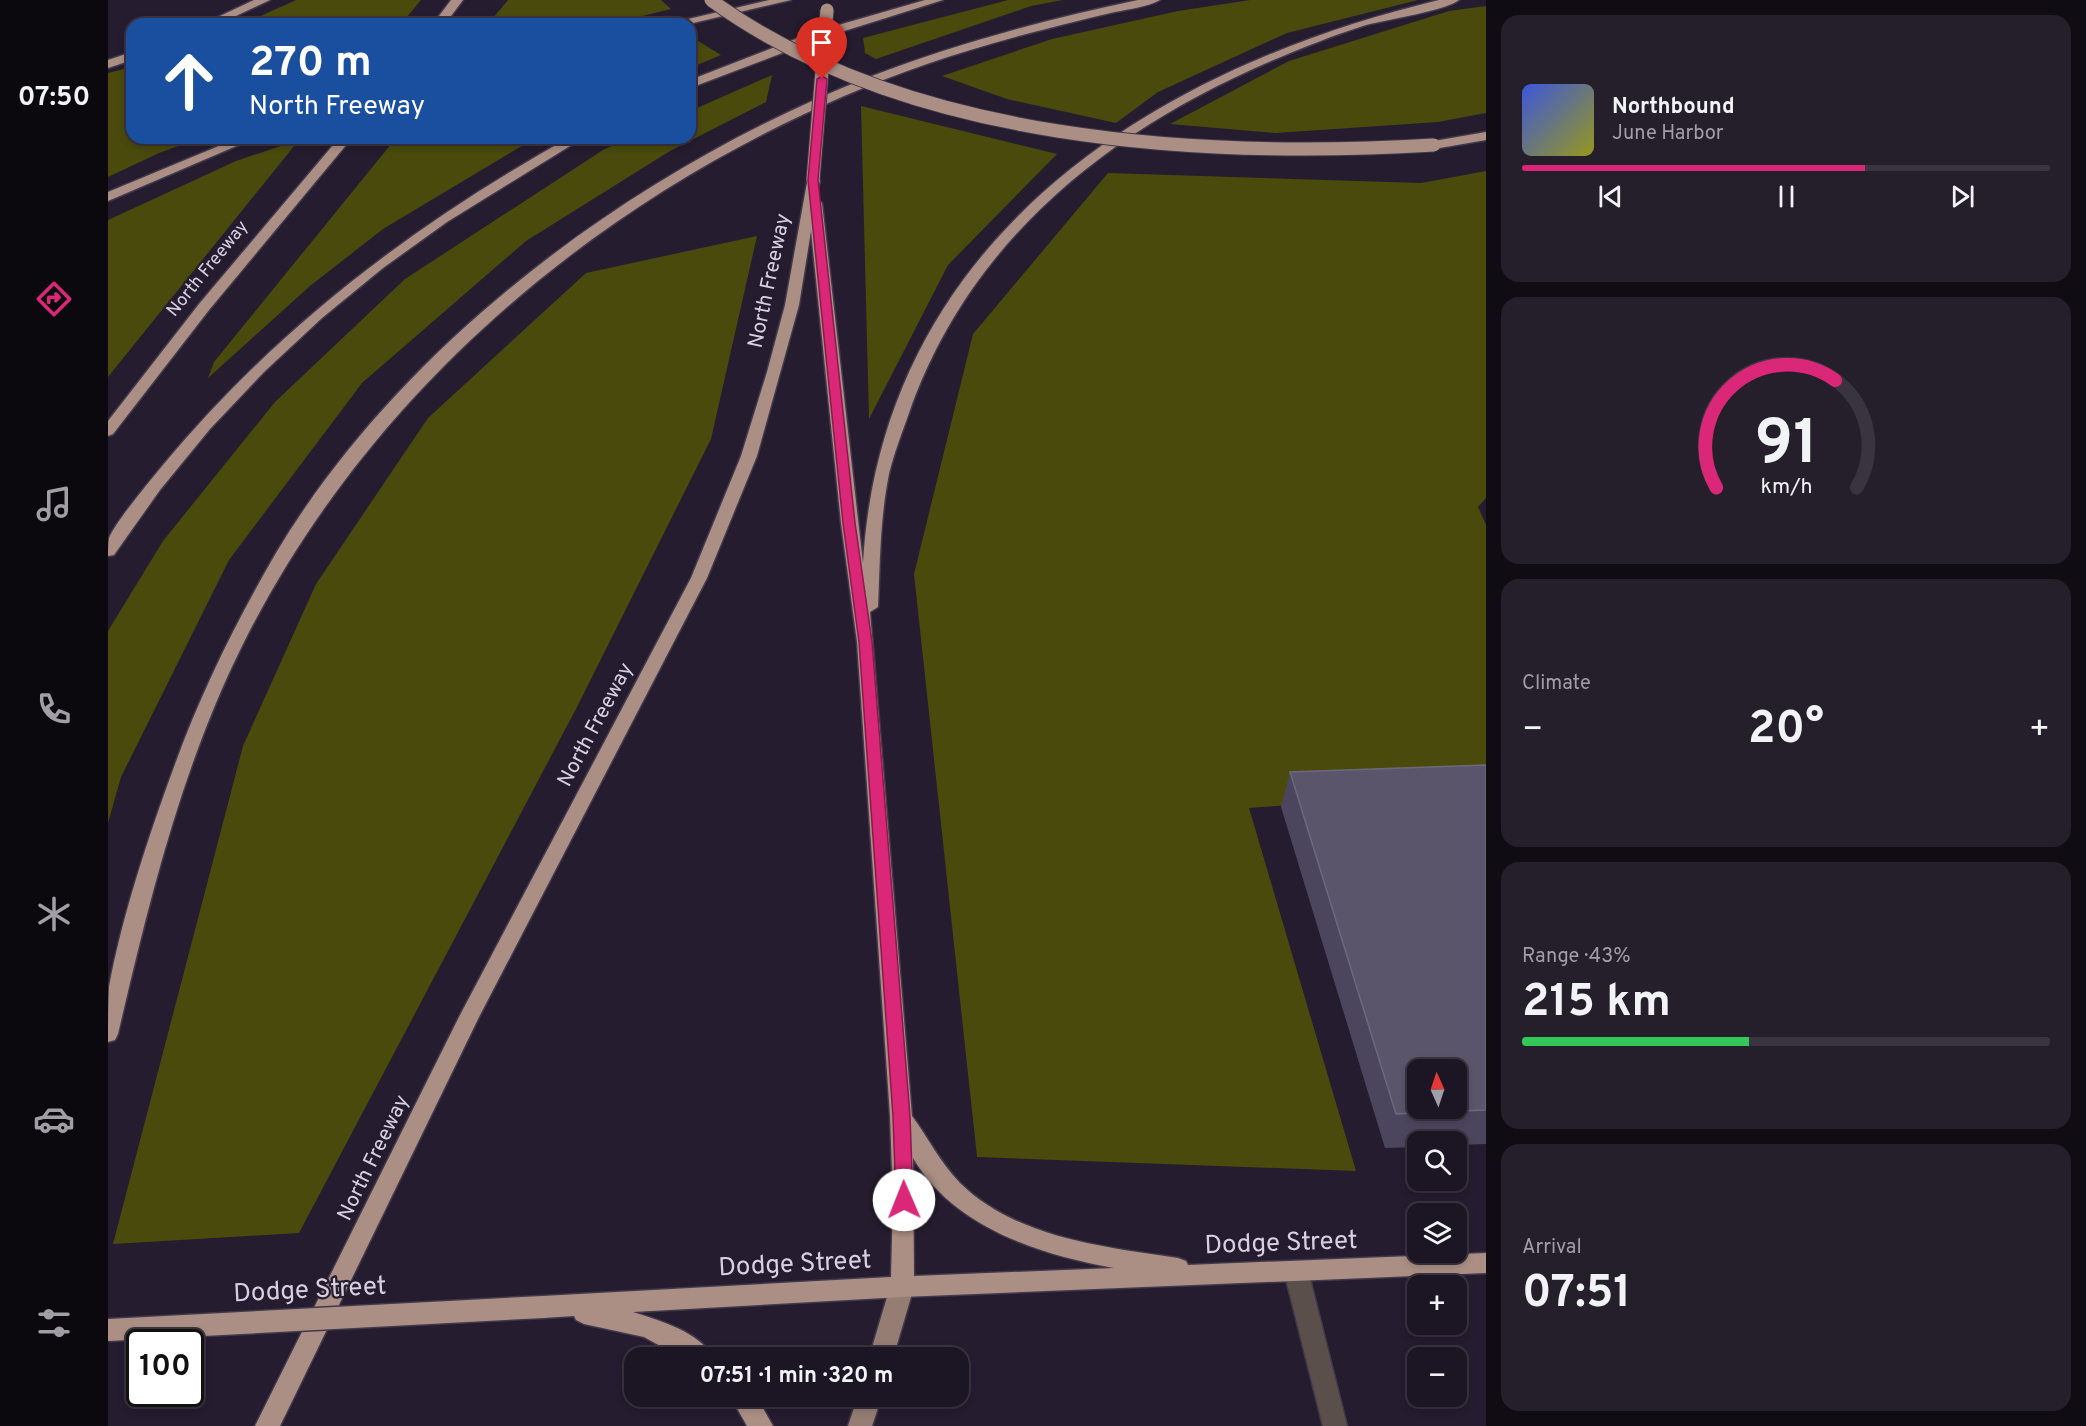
<!DOCTYPE html>
<html lang="en">
<head>
<meta charset="utf-8">
<style>
	body { margin:0; font-family:Overpass,sans-serif; background:#251e2b; color:#f1f3f6; height:100vh; display:flex; flex-direction:column; font-size:22px; white-space:nowrap }
	* { box-sizing:border-box; margin:0 }
	p { font-size:20px; color:#a09fa6 }
	.icon { flex:none; width:33px; height:33px; fill:none; stroke:currentColor; stroke-width:2; stroke-linecap:round; stroke-linejoin:round }
	.map { position:relative; flex:1; overflow:hidden }
	.details { display:flex; flex-direction:column; gap:15px; padding:15px; background:#0f0c13; width:600px }
	.details>* { flex:none }
	.guide { position:absolute; left:18px; top:18px; width:570px; height:126px; border-radius:18px; box-shadow:0 3px 9px #0003,0 0 0 2px #3a3441; background:#1a4fa0; color:#fff; overflow:hidden }
	.needle { width:39px; rotate:357deg }
	.buttons { position:absolute; left:1299px; top:1059px; display:grid; gap:12px }
	.buttons a { display:grid; place-items:center; width:60px; height:60px; border-radius:12px; background:#1c1523; box-shadow:0 3px 9px #0003,0 0 0 2px #3a3441; font-size:30px }
	.speed { position:absolute; left:18px; top:1329px; display:flex; gap:12px; font-size:30px; font-weight:700; text-align:center }
	.speed>* { display:grid; place-content:center; width:78px; height:78px; border-radius:50%; background:#1c1523; box-shadow:0 3px 9px #0003,0 0 0 2px #3a3441; line-height:1 }
	.speed .limit { border:3px solid #111; border-radius:9px; background:#fff; color:#111 }
	.pin { position:absolute; display:grid; place-items:center; width:51px; height:51px; color:#fff; margin:-62px -26px; border-radius:50% 50% 50% 0; rotate:-45deg; box-shadow:0 0 6px #0007 }
	.pin .icon { rotate:45deg }
	.me { position:absolute; width:66px; margin:-33px; rotate:359deg; stroke-linejoin:round; filter:drop-shadow(0 0 4px #0008) }
	.turn { display:flex; align-items:center; gap:21px; height:126px; padding:0 24px; font-size:27px }
	.turn .icon { width:78px; height:78px; stroke-width:2.5 }
	.turn b { display:block; font-size:42px; line-height:51px }
	.big { font-size:45px; font-weight:700; line-height:1.1 }
	.details .card { flex:1; display:flex; flex-direction:column; justify-content:center; gap:9px; min-width:0; padding:0 21px; border-radius:18px; background:#251e2b }
	.details .dial { align-items:center; gap:0 }
	.dial svg { height:156px; overflow:visible; fill:none; stroke:#3a3441; stroke-width:7; stroke-linecap:round; text-anchor:middle }
	.dial text { fill:#f1f3f6; stroke:none }
	.song { display:flex; align-items:center; gap:18px }
	.cover { width:72px; height:72px; border-radius:9px; background:linear-gradient(135deg,hsl(230 70% 55%),hsl(60 70% 35%)) }
	.played { height:6px; border-radius:3px; background:linear-gradient(90deg,#db2777 65%,#3a3441 65%) }
	.keys { display:flex; justify-content:space-around; direction:ltr }
	.heat { display:flex; justify-content:space-between; align-items:center; font-size:33px; direction:ltr }
	.charge { height:9px; border-radius:4px; background:linear-gradient(90deg,#34c759 43%,#3a3441 0) }
	.trip { position:absolute; left:516px; top:1347px; width:345px; height:60px; border-radius:18px; background:#1c1523; box-shadow:0 3px 9px #0003,0 0 0 2px #3a3441; font-weight:700; line-height:60px; text-align:center }
	main { display:flex; flex:1; min-height:0 }
	.menu { display:flex; flex-direction:column; width:108px; justify-content:space-around; align-items:center; background:#0b080e; color:#a09fa6 }
	.menu .icon { width:42px; height:42px }
	.menu .active { color:#db2777 }
	.menu b { font-size:27px; color:#f1f3f6 }
	.map>svg:first-child { display:block }
</style>
</head>
<body>
<main>
<nav class="menu">
<b>07:50</b>
<svg class="icon active" aria-label="directions" viewBox="0 0 24 24"><path d="M12 3l9 9-9 9-9-9zM9 14v-3h6M13 9l2 2-2 2"/></svg>
<svg class="icon" aria-label="music" viewBox="0 0 24 24"><path d="M9 18V5l10-2v13"/><circle cx="6" cy="18" r="3"/><circle cx="16" cy="16" r="3"/></svg>
<svg class="icon" aria-label="phone" viewBox="0 0 24 24"><path d="M5 4h4l2 5-3 2q2 4 5 5l2-3 5 2v4C11 20 4 13 5 4z"/></svg>
<svg class="icon" aria-label="climate" viewBox="0 0 24 24"><path d="M12 3v18M4 7l16 10M4 17L20 7"/></svg>
<svg class="icon" aria-label="car" viewBox="0 0 24 24"><path d="M5 17H2v-5l4-1 3-4h7l3 4 3 1v5h-3M9 17h6M6 11h13"/><circle cx="7" cy="17" r="2"/><circle cx="17" cy="17" r="2"/></svg>
<svg class="icon" aria-label="filters" viewBox="0 0 24 24"><path d="M4 7h16M4 17h16"/><circle cx="9" cy="7" r="2"/><circle cx="15" cy="17" r="2"/></svg>
</nav>
<div class="map">
<svg width="1378" height="1426" viewBox="0 0 1378 1426">
	<rect width="100%" height="100%" fill="#251c2f"/>
	<g fill="#494a0c">
		<polygon points="188,0 313,0 293,24 135,24"/>
		<polygon points="400,0 553,0 563,9 502,24 380,24"/>
		<polygon points="900,0 955,0 923,6 768,59 757,53 755,38"/>
		<polygon points="1142,0 1310,0 1179,33 1050,92 1008,123 899,99 834,76 944,39 1070,11"/>
		<polygon points="1378,6 1378,113 1330,122 1168,133 1062,124 1181,61 1341,11"/>
		<polygon points="582,36 613,55 582,68"/>
		<polygon points="24,67 24,138 92,138 51,153 0,177 0,73"/>
		<polygon points="664,75 658,102 562,151 418,241 254,383 121,560 13,777 0,823 0,631 55,541 167,402 297,279 495,150 521,138 582,138 582,111"/>
		<polygon points="753,106 949,154 840,265 761,419"/>
		<polygon points="288,138 427,138 275,229 202,286 100,378 106,362"/>
		<polygon points="191,140 0,377 0,220 128,161"/>
		<polygon points="1378,171 1378,498 1370,507 1378,525 1378,791 1141,808 1248,1171 869,1157 806,574 865,334 1000,173 1313,183"/>
		<polygon points="649,236 603,439 469,707 191,1233 5,1244 135,746 208,584 320,418 478,273"/>
	</g>
	<g fill="none" stroke-linecap="round" stroke-linejoin="round">
		<g stroke="#41394b" stroke-width="3">
			<polygon id="street" points="1188,1261 1196,1264 1200,1271 1239,1426 1215,1426 1176,1271 1180,1264"/>
		</g>
		<g stroke="#41394b" stroke-width="3">
			<g id="primary">
				<polygon points="794,1277 802,1280 806,1287 785,1358 761,1358 782,1287 786,1280"/>
				<polygon points="750,1396 774,1396 764,1426 740,1426"/>
			</g>
		</g>
		<g stroke="#41394b" stroke-width="3">
			<g id="highway">
				<polygon points="146,0 162,0 111,24 95,24"/>
				<polygon points="343,0 355,0 337,24 325,24"/>
				<polygon points="661,0 683,0 581,24 559,24"/>
				<polygon points="817,0 835,0 711,39 582,88 582,80 703,33"/>
				<path d="M1030 0H1052C1039 7 1022 9 1007 12 984 17 961 23 938 29 869 46 801 68 736 96 482 206 260 394 135 644 74 766 41 901 10 1034L7 1040 0 1042C0 1025 0 1005 1 987 14 916 41 835 66 767 93 692 128 622 168 553 296 339 534 165 764 76 850 43 939 19 1030 0Z"/>
				<path d="M1331 0H1351C1340 10 1277 20 1258 25 1226 35 1194 48 1163 61 1000 131 861 241 801 413 794 433 786 453 781 474 772 518 772 563 770 607L762 612 804 1116C821 1139 831 1161 852 1183 908 1238 996 1247 1070 1258L1078 1261 1080 1265 1378 1253V1273L794 1297 525 1312C550 1320 593 1332 605 1358H574L536 1337 476 1324 468 1320 466 1316 435 1318 427 1314 423 1307 427 1300 435 1296 783 1277 785 1200 782 1116 749 642 733 523 703 231 691 305 649 456 599 578 371 1017 172 1426H147L351 1017 583 578 633 456 659 372 677 305 700 177 705 176 712 180 708 199 714 203 755 563C774 240 1043 69 1331 0ZM805 1158C845 1227 932 1255 1006 1268L806 1276Z"/>
				<polygon points="24,52 24,60 0,68 0,60"/>
				<polygon points="1378,132 1378,140 1326,149 1320,145 1326,141"/>
				<polygon points="130,138 147,138 0,201 0,192"/>
				<polygon points="231,138 244,138 101,310 5,434 0,436 0,421 91,304"/>
				<path d="M460 138H475L339 222 275 268 214 318 156 372 102 429 52 490 6 555 0 556C0 551 0 543 1 538 8 521 42 481 55 465 170 327 304 226 460 138Z"/>
				<polygon points="622,1396 648,1396 665,1426 639,1426"/>
			</g>
		</g>
		<use href="#street" fill="#5b4f4b" fill-rule="evenodd"/>
		<use href="#primary" fill="#957d74" fill-rule="evenodd"/>
		<use href="#highway" fill="#ac8f84" fill-rule="evenodd"/>
		<g stroke="#41394b" stroke-width="15" stroke-linecap="butt">
			<g id="highway-bridge-far1">
				<path d="M603 0C798 142 1092 159 1326 145"/>
				<polyline points="705,180 719,10"/>
			</g>
		</g>
		<g stroke="#41394b" stroke-width="25" stroke-linecap="butt">
			<polyline id="highway-bridge" points="0,1330 435,1307"/>
		</g>
		<use href="#highway-bridge-far1" stroke="#ac8f84" stroke-width="13"/>
		<use href="#highway-bridge" stroke="#ac8f84" stroke-width="22"/>
	</g>
	<polygon fill="#4b465d" points="1378,765 1378,1144 1348,1145 1348,1142 1310,1142 1310,1147 1277,1148 1173,807 1182,772"/>
	<path fill="#5a556b" stroke="#6d697d" stroke-width="1.5" fill-rule="evenodd" d="M1378 765V1110L1288 1114 1182 772ZM1310 1070H1348V1108H1310Z"/>
	<polygon fill="#db2777" stroke="#8e194d" stroke-width="1.5" points="714,76 719,79 710,180 747,523 764,642 802,1116 805,1200 802,1205 796,1207 790,1205 788,1200 785,1116 751,642 735,523 700,180 709,79"/>
	<g text-anchor="middle" dominant-baseline="central" stroke-width="4.5" stroke-linejoin="round" paint-order="stroke">
		<g font-size="18" fill="#d7d1df" stroke="#251c2f">
			<text transform="translate(100 269) rotate(-51)">North Freeway</text>
		</g>
		<g font-size="21" fill="#d7d1df" stroke="#251c2f">
			<text transform="translate(662 281) rotate(-78)">North Freeway</text>
			<text transform="translate(488 725) rotate(-62)">North Freeway</text>
			<text transform="translate(266 1158) rotate(-64)">North Freeway</text>
		</g>
		<g font-size="26" fill="#d7d1df" stroke="#251c2f">
			<text transform="translate(1173 1244) rotate(-2)">Dodge Street</text>
			<text transform="translate(687 1265) rotate(-3)">Dodge Street</text>
			<text transform="translate(202 1291) rotate(-3)">Dodge Street</text>
		</g>
	</g>
</svg>
<div class="buttons">
<a><svg class="needle" viewBox="-14 -14 28 28"><path d="M0-13l5 13h-10z" fill="#e53935"/><path d="M0 13l5-13h-10z" fill="#a09fa6"/></svg></a>
<a><svg class="icon" aria-label="search" viewBox="0 0 24 24"><circle cx="10" cy="10" r="6"/><path d="M15 15l6 6"/></svg></a>
<a><svg class="icon" aria-label="layers" viewBox="0 0 24 24"><path d="M12 4l9 5-9 5-9-5zM3 14l9 5 9-5"/></svg></a>
<a>+</a>
<a>−</a>
</div>
<div class="speed"><div class="limit">100</div></div>
<div class="pin" style="left:714px;top:79px;background:#d93025"><svg class="icon" aria-label="arrive" viewBox="0 0 24 24"><path d="M6 21V4h12l-3 4 3 4H6"/></svg></div>
<svg class="me" style="left:796px;top:1200px" viewBox="-20 -20 40 40"><circle r="19" fill="#fff"/><path d="M0-13L10 11 0 6-10 11z" fill="#db2777"/></svg>
<div class="trip">07:51 · 1 min · 320 m</div>
<div class="guide">
<div class="turn"><svg class="icon" aria-label="ahead" viewBox="0 0 24 24"><path d="M12 20V5M6 11l6-6 6 6"/></svg><div><b>270 m</b>North Freeway</div></div>
</div>
</div>
<section class="details">
<div class="card">
<div class="song"><i class="cover"></i><div><b>Northbound</b><p>June Harbor</p></div></div>
<div class="played"></div>
<div class="keys"><svg class="icon" aria-label="previous" viewBox="0 0 24 24"><path d="M18 5L8 12l10 7zM5 5v14"/></svg><svg class="icon" aria-label="pause" viewBox="0 0 24 24"><path d="M8 5v14M16 5v14"/></svg><svg class="icon" aria-label="next" viewBox="0 0 24 24"><path d="M6 5l10 7-10 7zM19 5v14"/></svg></div>
</div>
<div class="card dial"><svg viewBox="0 0 100 80">
<path d="M14 69A42 42 0 1 1 86 69"/>
<path d="M14 69A42 42 0 0 1 75 14" stroke="#db2777"/>
<text x="50" y="56" font-size="32" font-weight="700">91</text>
<text x="50" y="72" font-size="11">km/h</text>
</svg></div>
<div class="card"><p>Climate</p>
<div class="heat"><a>−</a><b class="big">20°</b><a>+</a></div>
</div>
<div class="card"><p>Range · 43%</p><b class="big">215 km</b><div class="charge"></div></div>
<div class="card"><p>Arrival</p><b class="big">07:51</b></div>
</section>
</main>
</body>
</html>
